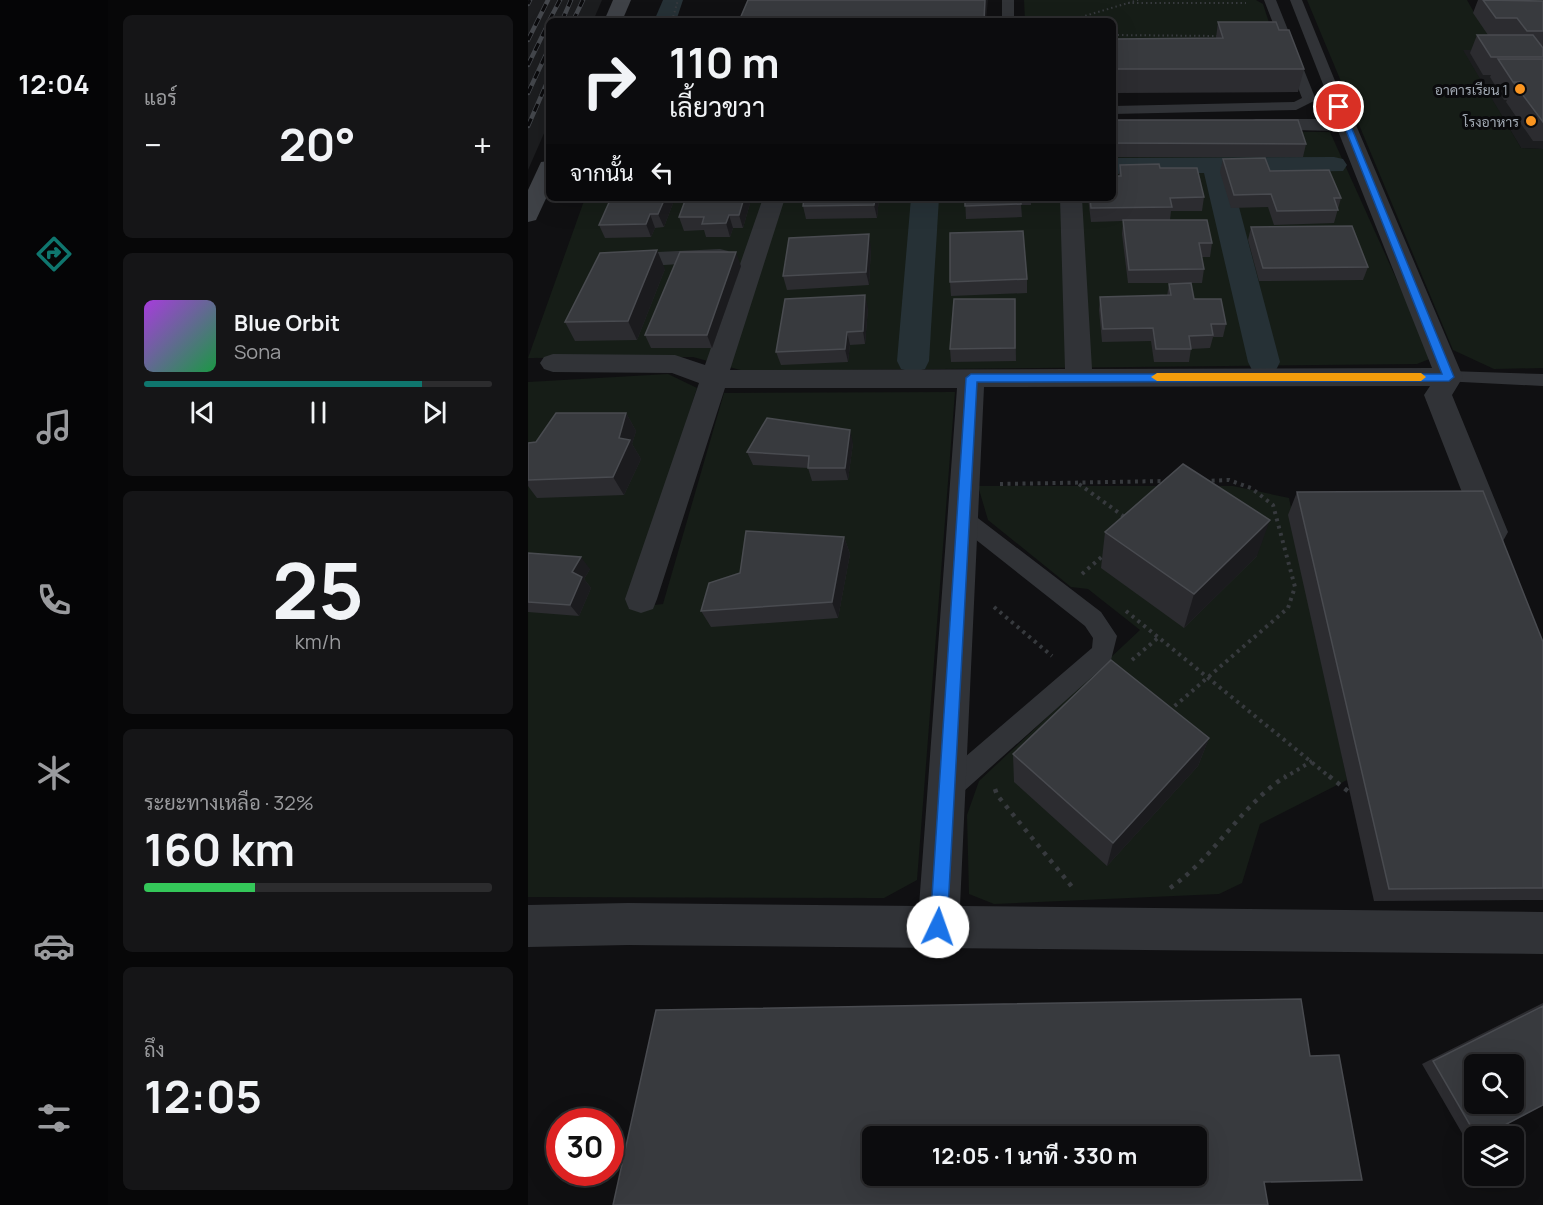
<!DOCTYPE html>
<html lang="th">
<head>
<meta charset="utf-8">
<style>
	body { margin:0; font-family:Manrope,Sarabun,sans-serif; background:#151517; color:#f1f3f6; height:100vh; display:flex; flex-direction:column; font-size:22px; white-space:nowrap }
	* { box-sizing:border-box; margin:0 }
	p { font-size:20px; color:#9a9b9e }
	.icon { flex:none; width:33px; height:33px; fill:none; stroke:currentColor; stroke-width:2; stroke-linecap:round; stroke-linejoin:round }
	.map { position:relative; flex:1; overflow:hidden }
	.panel { display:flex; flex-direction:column; gap:15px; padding:15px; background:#070708; width:420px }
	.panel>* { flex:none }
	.top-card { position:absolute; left:18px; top:18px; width:570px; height:183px; border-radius:9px; box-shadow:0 6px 24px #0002,0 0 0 2px #2c2c2e; background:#0c0c0e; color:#f1f3f6; overflow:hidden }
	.tools { position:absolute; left:936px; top:1054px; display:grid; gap:12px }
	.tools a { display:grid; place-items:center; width:60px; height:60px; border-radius:9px; background:#0c0c0e; box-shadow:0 6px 24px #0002,0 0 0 2px #2c2c2e; font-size:30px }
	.speed { position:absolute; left:18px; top:1108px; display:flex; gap:12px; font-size:30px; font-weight:700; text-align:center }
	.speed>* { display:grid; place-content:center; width:78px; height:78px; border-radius:50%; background:#0c0c0e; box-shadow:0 6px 24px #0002,0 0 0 2px #2c2c2e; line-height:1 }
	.speed .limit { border:9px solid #d22; background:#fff; color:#111 }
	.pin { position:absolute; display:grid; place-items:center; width:51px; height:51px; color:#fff; margin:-26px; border:3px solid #fff; border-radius:50%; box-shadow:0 2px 6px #0007 }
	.me { position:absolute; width:66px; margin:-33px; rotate:3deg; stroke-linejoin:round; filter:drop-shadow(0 0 4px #0008) }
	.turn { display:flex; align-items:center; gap:21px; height:126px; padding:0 24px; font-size:27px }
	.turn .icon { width:78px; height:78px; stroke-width:2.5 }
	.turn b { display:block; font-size:42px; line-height:51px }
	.then { display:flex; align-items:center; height:57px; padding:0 24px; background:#0003; gap:12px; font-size:22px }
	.big { font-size:45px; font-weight:700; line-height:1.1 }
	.panel .tile { flex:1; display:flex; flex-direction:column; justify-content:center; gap:9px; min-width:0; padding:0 21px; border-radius:9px; background:#151517 }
	.panel .dial { align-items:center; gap:0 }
	.dial b { font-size:78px; line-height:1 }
	.song { display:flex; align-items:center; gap:18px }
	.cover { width:72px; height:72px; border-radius:9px; background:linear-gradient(135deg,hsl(280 70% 55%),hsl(140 70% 35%)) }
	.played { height:6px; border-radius:3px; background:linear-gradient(90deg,#0f766e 80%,#2c2c2e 80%) }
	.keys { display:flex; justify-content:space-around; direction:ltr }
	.heat { display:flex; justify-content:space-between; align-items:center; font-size:33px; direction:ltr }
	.charge { height:9px; border-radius:4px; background:linear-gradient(90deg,#34c759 32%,#2c2c2e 0) }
	.trip { position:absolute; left:334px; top:1126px; width:345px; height:60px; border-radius:9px; background:#0c0c0e; box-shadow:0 6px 24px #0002,0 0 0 2px #2c2c2e; font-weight:700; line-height:60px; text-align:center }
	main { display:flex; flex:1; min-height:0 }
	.tab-bar { display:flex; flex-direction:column; width:108px; justify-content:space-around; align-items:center; background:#050506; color:#9a9b9e }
	.tab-bar .icon { width:42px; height:42px }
	.tab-bar .on { color:#0f766e }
	.tab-bar b { font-size:27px; color:#f1f3f6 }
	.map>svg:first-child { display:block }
</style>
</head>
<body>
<main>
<nav class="tab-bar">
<b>12:04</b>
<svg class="icon on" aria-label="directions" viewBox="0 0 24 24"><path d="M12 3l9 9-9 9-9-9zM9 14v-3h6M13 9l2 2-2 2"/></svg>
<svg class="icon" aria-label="music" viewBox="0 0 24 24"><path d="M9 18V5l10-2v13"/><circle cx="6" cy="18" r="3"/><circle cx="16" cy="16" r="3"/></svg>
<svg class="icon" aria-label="phone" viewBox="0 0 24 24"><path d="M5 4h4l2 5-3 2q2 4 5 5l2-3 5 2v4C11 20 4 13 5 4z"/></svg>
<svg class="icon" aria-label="climate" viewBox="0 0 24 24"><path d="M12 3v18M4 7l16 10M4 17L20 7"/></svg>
<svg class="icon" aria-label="car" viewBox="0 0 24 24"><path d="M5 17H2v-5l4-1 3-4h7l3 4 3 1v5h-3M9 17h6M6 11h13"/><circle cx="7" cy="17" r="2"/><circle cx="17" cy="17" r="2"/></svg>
<svg class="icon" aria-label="filters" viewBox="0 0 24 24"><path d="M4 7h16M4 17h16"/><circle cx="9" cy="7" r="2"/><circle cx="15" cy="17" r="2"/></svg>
</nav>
<section class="panel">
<div class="tile"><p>แอร์</p>
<div class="heat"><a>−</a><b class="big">20°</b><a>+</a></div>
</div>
<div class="tile">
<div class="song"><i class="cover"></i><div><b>Blue Orbit</b><p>Sona</p></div></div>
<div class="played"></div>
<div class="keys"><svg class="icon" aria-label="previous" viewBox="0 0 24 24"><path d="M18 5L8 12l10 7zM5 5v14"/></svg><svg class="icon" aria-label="pause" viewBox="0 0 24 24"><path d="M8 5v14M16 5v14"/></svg><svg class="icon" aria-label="next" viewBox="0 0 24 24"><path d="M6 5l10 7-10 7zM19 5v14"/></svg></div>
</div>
<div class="tile dial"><b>25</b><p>km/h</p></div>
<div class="tile"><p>ระยะทางเหลือ · 32%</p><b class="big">160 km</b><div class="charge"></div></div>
<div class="tile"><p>ถึง</p><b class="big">12:05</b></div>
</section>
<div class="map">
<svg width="1015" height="1205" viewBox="0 0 1015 1205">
	<rect width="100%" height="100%" fill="#101012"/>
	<g fill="#1c1d1f">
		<polygon points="0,0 74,0 65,21 21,21 21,122 0,170"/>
		<polygon points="934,50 1015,50 1015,149 993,148"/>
	</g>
	<g fill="#161d17">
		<polygon points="496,0 728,0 735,4 746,38 585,39 585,21 497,21"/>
		<polygon points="779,0 939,0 951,21 975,0 1015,0 1015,50 935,50 993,148 1015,149 1015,368 966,369 925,350"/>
		<polygon points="585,130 802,132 904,358 889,364 216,371 165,357 0,358 57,198 585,198"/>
		<polygon points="140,374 169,388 100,608 135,604 196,393 427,392 389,880 356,898 0,897 0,382"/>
		<polygon points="450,486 705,486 761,498 819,780 732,824 714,883 691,894 466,904 441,894 439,815 451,781 612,630 560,589 543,587 460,520"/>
	</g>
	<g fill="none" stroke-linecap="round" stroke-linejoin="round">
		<g fill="#263136" fill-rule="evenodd">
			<polygon points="135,0 155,0 148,21 126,21"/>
			<polygon points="806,157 815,159 819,165 815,171 702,173 752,362 748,370 736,373 724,370 720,362 676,173 585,174 585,158"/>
			<polygon points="383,198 411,198 401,361 397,369 385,372 373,369 369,361"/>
		</g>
		<g stroke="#373a3e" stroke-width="2" stroke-dasharray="1.5 3" stroke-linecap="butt">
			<polyline points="600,3 718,3"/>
			<polyline points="144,21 150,0"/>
			<polyline points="540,21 610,0"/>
			<polyline points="585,35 691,36"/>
		</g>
		<g stroke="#373a3e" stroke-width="4" stroke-dasharray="3 4.5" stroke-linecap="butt">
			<polyline points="472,484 638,481"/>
			<polyline points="551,484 598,518"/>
			<polyline points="554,574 578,553"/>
			<polyline points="466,607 524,656"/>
			<polyline points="598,611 803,778"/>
			<polyline points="604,660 631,637"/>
			<polyline points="641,711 760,608 767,587 745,505 723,488 701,480 676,481"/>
			<polyline points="756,778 784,761"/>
		</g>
		<g stroke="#373a3e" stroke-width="4.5" stroke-dasharray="4 6" stroke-linecap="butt">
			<polyline points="801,776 821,792"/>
			<polyline points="467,789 469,795 545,888"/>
			<path d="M642 888C687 857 712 806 758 776"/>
		</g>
		<g fill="#313337" fill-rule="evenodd">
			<rect x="474" y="0" width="12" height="21"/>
			<polygon points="736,0 748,0 788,100 768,110 585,114 585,106 766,102 774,98"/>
			<polygon points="762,0 774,0 825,125 823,128 818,129 811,125"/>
			<polygon points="921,371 1015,374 1015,386 914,381 912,377 914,373"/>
			<polygon points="435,510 442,512 573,612 589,636 583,660 427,799 418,802 409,799 405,790 409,781 564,648 565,638 557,626 428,524 425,518 428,512"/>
		</g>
		<g fill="#313337" fill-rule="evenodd">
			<polygon points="728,119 818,119 825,121 828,125 935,377 924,395 980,532 975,541 964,544 953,541 896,395 902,386 456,387 432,906 1015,912 1015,954 100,945 0,947 0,905 100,903 391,906 429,388 197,388 129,599 125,609 113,613 101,609 97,599 171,383 144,373 25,372 16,369 12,363 16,357 25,354 147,355 177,365 235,198 257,198 202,370 537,369 532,198 554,198 564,369 904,368 810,131 721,129 718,125 721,121"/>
			<polygon points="192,249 200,251 204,256 200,261 88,268 80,266 76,261 80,256 88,254"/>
		</g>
		<g fill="#3f4247" fill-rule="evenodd">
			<polygon points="85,0 103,0 94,21 76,21"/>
			<polygon points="21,161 21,192 8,220 0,222 0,190 13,162"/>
		</g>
		<g stroke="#44474c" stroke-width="4.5">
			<g id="rail">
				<polyline points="0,4 2,0"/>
				<polyline points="21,21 32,0"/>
				<polyline points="34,21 43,0"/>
				<polyline points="45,21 55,0"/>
				<polyline points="0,40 20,0"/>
				<polyline points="0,65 21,22"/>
				<polyline points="0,93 21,48"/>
				<polyline points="0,126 21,78"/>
			</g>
		</g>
		<use href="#rail" stroke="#0b0b0d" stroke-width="3" stroke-dasharray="8" stroke-linecap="butt"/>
	</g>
	<g fill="#2c2c30">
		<polygon points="950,0 994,0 995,1 1015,1 1015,141 1005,141 978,102 979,100 976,100 962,77 963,75 955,75 942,53 949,35 960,35 945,13"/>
		<polygon points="690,22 751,30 776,69 770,92 585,93 585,39 688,38"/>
		<polygon points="585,120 778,144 775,157 585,157"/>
		<polygon points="695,159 742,171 813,198 806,223 746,225 740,207 703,208 692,172"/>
		<polygon points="592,165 632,168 676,197 674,211 643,211 642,220 684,243 682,257 674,257 676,269 674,283 600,283 594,234 595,221 563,222 560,198 585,198 591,176"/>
		<polygon points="83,198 147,198 136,227 127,228 123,237 77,238 71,225"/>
		<polygon points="276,198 351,198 349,218 278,219 275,206"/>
		<polygon points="437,198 503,198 503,205 493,205 494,217 438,219"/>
		<polygon points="223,200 215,228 205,228 202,237 178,237 176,230 156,231 151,217"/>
		<polygon points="723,227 840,267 835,280 731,281 720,240"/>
		<polygon points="343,248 341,285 259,290 255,276"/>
		<polygon points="213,266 184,348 123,348 117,335"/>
		<polygon points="137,269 109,340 47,341 37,322"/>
		<polygon points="499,279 499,293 423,296 422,282"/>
		<polygon points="641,284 666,299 698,324 695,337 685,337 682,348 663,349 661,362 626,362 623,341 574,342 571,310 572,297 639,296"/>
		<polygon points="487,299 488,361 423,362 422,349"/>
		<polygon points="340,308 337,344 322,345 320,362 253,365 248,352"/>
		<polygon points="98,413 108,431 104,444 113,459 96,495 9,498 0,486 0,443 8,442"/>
		<polygon points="325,443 320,480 284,481 280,468 225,465 219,452"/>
		<polygon points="769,492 1015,642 1015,900 846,901 760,515"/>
		<polygon points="577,532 729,556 656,628 573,568"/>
		<polygon points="316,537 322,554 310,618 183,627 173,611"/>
		<polygon points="0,553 62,569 56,579 63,588 51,616 0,612"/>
		<polygon points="681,738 670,766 579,866 486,782 485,754"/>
		<polygon points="1015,1003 1015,1105 954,1137 946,1137 946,1139 938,1140 894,1064"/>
	</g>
	<g fill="#1b1b1e">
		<polygon points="457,0 460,0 458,21 456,21"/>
		<polygon points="137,198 147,198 136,227 130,214"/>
		<polygon points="216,198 223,198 223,200 215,228 211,215"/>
		<polygon points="347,198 351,198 349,218 346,205"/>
		<polygon points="122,214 127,228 123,237 118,224"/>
		<polygon points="201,215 205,228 202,237 198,223"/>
		<polygon points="341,234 343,248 341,285 338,272"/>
		<polygon points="129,250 137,269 109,340 100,321"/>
		<polygon points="208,252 213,266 184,348 179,335"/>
		<polygon points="337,295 340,308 337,344 335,331"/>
		<polygon points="319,332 322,345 320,362 317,349"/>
		<polygon points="98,413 108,431 104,444 113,459 96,495 85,477 91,438"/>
		<polygon points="322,430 325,443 320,480 317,468"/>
		<polygon points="742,520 729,556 656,628 666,594"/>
		<polygon points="316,537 322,554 310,618 304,602"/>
		<polygon points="53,557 62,569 56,579 63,588 51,616 42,605 44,572"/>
		<polygon points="681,738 670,766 579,866 585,843"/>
	</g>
	<g fill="#383a3e" stroke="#494b50" stroke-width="1.5" fill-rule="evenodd">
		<polygon points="220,0 457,0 456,21 211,21"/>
		<polygon points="955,0 1015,1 1015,31 999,31 989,18 968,18"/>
		<polygon points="690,22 748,22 751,30 761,30 776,69 585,69 585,39 695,38"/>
		<polygon points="949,35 1005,35 1015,48 1015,57 963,57"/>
		<polygon points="970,59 1015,59 1015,122 986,83 992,82 985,82"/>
		<polygon points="585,120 770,120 778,144 585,143"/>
		<polygon points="737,158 742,171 801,170 813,198 806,198 810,210 749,211 743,194 706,195 695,159"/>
		<polygon points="631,164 632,168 669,168 676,197 642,198 644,207 563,208 562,198 585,198 585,176 593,176 592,165"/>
		<polygon points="83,198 137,198 130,214 122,214 118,224 71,225"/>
		<polygon points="158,198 216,198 211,215 201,215 198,223 174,224 176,217 151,217"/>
		<polygon points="276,198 347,198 346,205 275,206"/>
		<polygon points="437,198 493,198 493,204 437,206"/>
		<polygon points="595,220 679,220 684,243 671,243 676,269 601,270"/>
		<polygon points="824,226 840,267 735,268 723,227"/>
		<polygon points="495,231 499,279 422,282 422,233"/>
		<polygon points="341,234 338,272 255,276 261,238"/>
		<polygon points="129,250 100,321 37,322 72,253"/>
		<polygon points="152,252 208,252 179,335 117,335"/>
		<polygon points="663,283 666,299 693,299 698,324 683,324 685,335 661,336 663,349 628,349 625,328 575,329 572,297 643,295 641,284"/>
		<polygon points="337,295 335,331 319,332 317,349 248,352 257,299"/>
		<polygon points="426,299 487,299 487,348 422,349"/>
		<polygon points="28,413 98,413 91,438 102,440 85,477 0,480 0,443 8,442"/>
		<polygon points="239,418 322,430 317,468 280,468 281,456 219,452"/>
		<polygon points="655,464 742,520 666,594 577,532"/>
		<polygon points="955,491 1015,642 1015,888 861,889 769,492"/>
		<polygon points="218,531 316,537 304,602 173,611 181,583 212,573"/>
		<polygon points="0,553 53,557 44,572 54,577 42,605 0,602"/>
		<polygon points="583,660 681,738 585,843 485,754"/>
		<path d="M773 999 782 1056 811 1055 834 1180 736 1182 740 1205H85L128 1010ZM345 1137H669V1176H345Z"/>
		<path d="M1015 1006V1105L954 1137H949L905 1061ZM946 1065H986V1104H946Z"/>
	</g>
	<polygon fill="#1a73e8" stroke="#114b97" stroke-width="1.5" points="808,105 815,107 926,377 921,381 449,382 419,927 416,933 410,936 404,933 402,927 438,378 443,374 914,374"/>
	<polygon fill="#f59e0b" points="629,373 893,373 898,377 893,381 629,381 623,377"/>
	<g fill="#fb9520" stroke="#0b0b0d" stroke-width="2">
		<circle cx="992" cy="89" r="6"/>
		<circle cx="1003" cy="121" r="6"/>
	</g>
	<g text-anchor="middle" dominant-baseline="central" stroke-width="6" stroke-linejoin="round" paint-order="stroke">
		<g font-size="14" fill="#a1a9b3" stroke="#0b0b0d" text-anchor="end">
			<text x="980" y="89">อาคารเรียน 1</text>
			<text x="991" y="121">โรงอาหาร</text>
		</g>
	</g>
</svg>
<div class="tools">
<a><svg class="icon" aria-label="search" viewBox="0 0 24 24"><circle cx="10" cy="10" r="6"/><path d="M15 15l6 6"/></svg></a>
<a><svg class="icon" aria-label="layers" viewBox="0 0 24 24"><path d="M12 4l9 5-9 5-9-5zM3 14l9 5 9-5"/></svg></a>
</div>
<div class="speed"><div class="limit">30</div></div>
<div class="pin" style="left:811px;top:107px;background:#d93025"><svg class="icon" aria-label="arrive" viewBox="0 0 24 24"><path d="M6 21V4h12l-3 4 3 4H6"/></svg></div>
<svg class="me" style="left:410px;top:927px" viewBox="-20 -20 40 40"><circle r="19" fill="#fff"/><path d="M0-13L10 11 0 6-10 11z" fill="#1a73e8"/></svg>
<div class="trip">12:05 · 1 นาที · 330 m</div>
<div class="top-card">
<div class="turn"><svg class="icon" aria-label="right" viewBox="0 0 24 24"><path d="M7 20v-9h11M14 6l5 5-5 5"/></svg><div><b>110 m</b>เลี้ยวขวา</div></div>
<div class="then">จากนั้น<svg class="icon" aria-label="left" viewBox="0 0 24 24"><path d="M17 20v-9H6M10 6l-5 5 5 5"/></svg></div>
</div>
</div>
</main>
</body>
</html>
